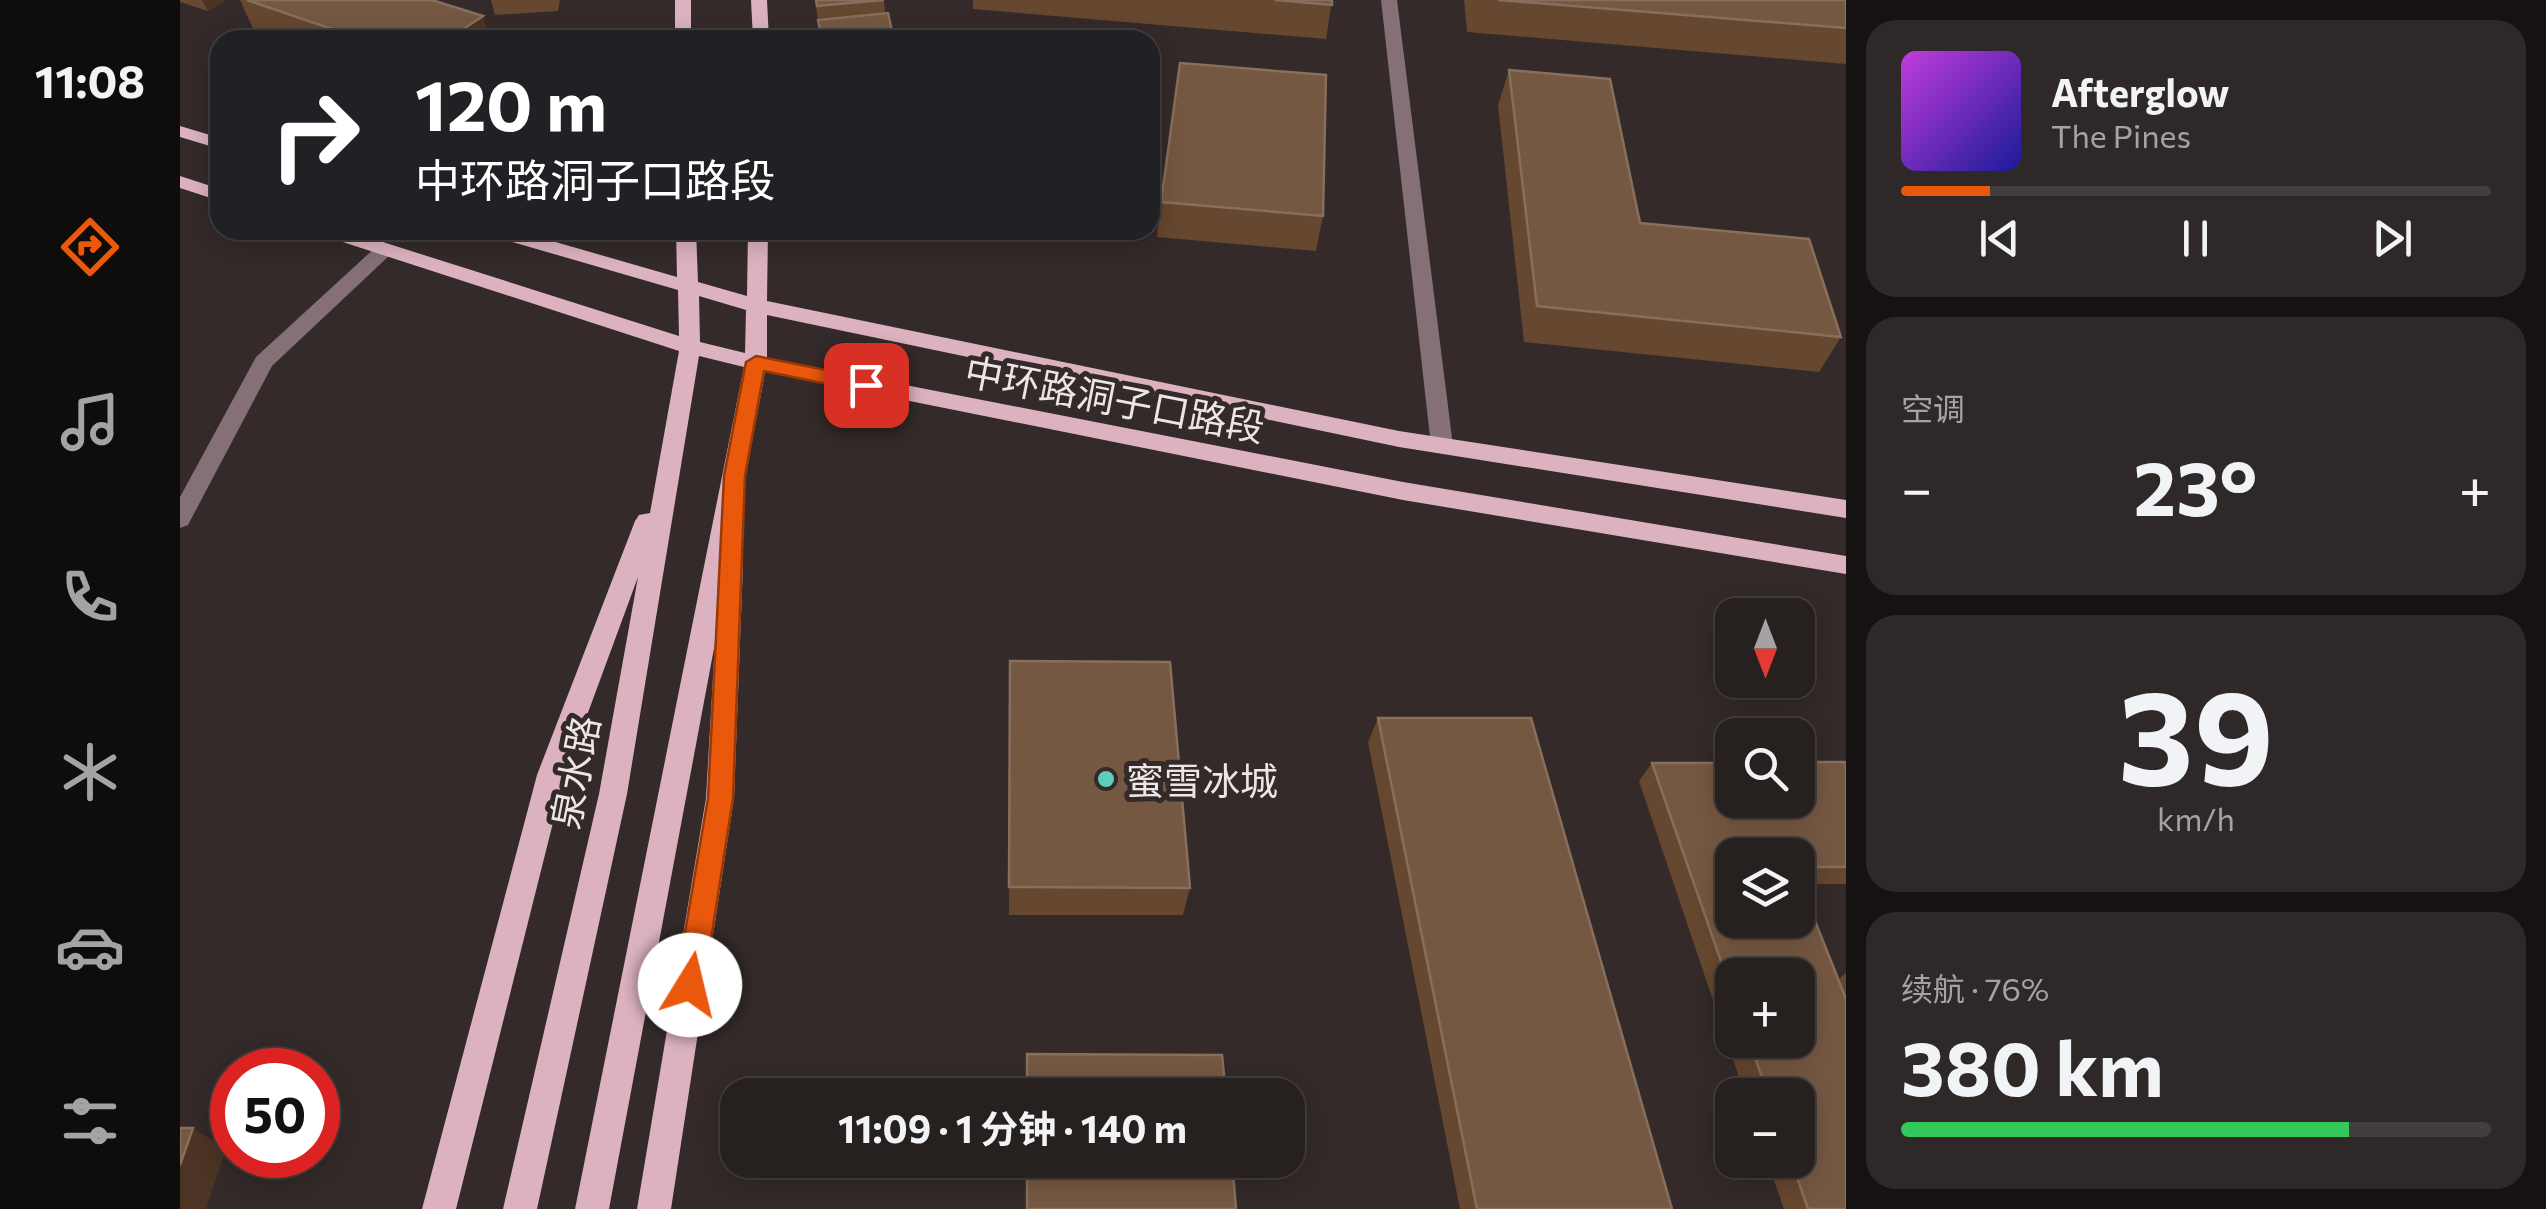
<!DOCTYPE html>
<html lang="zh">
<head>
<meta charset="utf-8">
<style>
	body { margin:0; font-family:Commissioner,"Noto Sans SC",sans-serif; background:#2e2828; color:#f1f3f6; height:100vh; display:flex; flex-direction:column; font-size:38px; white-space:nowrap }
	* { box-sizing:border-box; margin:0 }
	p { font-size:32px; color:#a4a3a4 }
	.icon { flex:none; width:55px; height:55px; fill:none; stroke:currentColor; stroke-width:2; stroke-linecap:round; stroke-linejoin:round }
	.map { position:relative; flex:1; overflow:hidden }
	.sheet { display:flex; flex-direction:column; gap:20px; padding:20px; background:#151211; width:700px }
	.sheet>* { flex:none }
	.top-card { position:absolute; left:30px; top:30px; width:950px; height:210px; border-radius:30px; box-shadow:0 5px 25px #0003,0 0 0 2px #423e3d; background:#202124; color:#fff; overflow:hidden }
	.needle { width:65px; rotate:180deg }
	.tools { position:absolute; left:1535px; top:598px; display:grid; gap:20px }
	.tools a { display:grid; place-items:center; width:100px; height:100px; border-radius:20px; background:#26201f; box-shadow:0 5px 25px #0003,0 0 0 2px #423e3d; font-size:50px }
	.speed { position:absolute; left:30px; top:1048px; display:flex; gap:20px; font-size:50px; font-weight:700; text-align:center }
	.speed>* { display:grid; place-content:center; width:130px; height:130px; border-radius:50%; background:#26201f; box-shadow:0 5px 25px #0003,0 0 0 2px #423e3d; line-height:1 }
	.speed .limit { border:15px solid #d22; background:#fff; color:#111 }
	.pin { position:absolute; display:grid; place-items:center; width:85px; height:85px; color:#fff; margin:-42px; border-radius:20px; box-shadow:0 5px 15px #0006 }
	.me { position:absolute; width:110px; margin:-55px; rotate:9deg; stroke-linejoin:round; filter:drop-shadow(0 0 8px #0008) }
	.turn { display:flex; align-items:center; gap:35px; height:210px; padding:0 40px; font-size:45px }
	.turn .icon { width:130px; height:130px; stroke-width:2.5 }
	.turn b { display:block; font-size:70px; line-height:85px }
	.big { font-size:75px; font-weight:700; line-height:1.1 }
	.sheet .tile { flex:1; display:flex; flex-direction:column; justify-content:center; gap:15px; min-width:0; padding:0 35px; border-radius:30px; background:#2e2828 }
	.sheet .dial { align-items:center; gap:0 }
	.dial b { font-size:130px; line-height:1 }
	.song { display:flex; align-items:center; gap:30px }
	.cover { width:120px; height:120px; border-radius:15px; background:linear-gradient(135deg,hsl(290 70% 55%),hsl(240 70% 35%)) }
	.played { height:10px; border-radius:5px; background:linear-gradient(90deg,#ea580c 15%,#423e3d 15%) }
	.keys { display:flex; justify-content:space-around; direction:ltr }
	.heat { display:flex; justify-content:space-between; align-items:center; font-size:55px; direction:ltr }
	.charge { height:15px; border-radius:8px; background:linear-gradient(90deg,#34c759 76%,#423e3d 0) }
	.trip { position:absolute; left:540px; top:1078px; width:585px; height:100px; border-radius:30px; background:#26201f; box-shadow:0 5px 25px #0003,0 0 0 2px #423e3d; font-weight:700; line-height:100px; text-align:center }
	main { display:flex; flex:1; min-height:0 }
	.dock { display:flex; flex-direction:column; width:180px; justify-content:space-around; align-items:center; background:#0f0d0c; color:#a4a3a4 }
	.dock .icon { width:70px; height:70px }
	.dock .selected { color:#ea580c }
	.dock b { font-size:45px; color:#f1f3f6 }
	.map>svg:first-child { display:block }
</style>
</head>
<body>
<main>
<nav class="dock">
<b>11:08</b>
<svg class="icon selected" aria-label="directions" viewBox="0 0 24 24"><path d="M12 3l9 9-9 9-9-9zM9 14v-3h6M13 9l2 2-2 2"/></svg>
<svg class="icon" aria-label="music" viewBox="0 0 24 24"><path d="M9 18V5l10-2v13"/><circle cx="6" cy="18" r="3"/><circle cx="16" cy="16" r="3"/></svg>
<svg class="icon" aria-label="phone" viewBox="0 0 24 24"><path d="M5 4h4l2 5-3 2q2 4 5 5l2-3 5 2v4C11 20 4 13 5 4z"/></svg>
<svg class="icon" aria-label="climate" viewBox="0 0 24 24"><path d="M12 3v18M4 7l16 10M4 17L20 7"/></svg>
<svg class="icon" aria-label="car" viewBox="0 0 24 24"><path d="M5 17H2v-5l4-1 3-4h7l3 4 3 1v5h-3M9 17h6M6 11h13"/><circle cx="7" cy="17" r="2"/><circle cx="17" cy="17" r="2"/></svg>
<svg class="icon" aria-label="filters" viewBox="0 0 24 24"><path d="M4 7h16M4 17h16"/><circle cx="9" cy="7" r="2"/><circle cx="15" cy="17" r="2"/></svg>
</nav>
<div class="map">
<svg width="1666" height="1209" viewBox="0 0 1666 1209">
	<rect width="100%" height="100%" fill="#332a29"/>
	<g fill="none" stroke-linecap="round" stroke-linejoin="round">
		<g fill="#847076" fill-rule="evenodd">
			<polygon points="1201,0 1217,0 1273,446 1262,454 1251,446"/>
			<polygon points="204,244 211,246 211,254 92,366 8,525 0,528 0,497 76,357 197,246"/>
		</g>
		<g fill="#dcb2c0" fill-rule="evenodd">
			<rect x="495" y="0" width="16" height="40"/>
			<polygon points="571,0 587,0 589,40 573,40"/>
			<polygon points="0,126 40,138 40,149 0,137"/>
			<polygon points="0,176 40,189 40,201 0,188"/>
			<path d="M135 230H165L499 336 498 290 305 234 302 230H334L497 277 496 230H516L518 282 567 296 568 230H588L587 301 1219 431 1666 500V518L1219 447 587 315V358L1223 482 1666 556V574L1223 500 585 372 551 555 560 557 563 564 554 798 491 1209H457L526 798 535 643 429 1209H395L564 367 519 356 447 794 357 1209H323L419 794 458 577 385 775 276 1209H242L357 775 455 521 459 515 470 513 499 351 138 234ZM519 296 566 310 565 353 520 342Z"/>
		</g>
	</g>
	<g fill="#66472f" fill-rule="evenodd">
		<polygon points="0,0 46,0 28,11 0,2"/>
		<polygon points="60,0 252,0 310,40 100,40 74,31"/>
		<polygon points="311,0 380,0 378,11 315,15"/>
		<polygon points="635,0 704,0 705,13 714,40 641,40"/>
		<polygon points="793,0 1152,0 1146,39 793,9"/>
		<polygon points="1284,0 1666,0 1666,64 1287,32"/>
		<polygon points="1329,70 1460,223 1661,337 1639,372 1344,342 1318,105"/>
		<polygon points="981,202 1143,216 1136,251 977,237"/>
		<polygon points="830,661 1010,888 1003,915 829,915"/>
		<polygon points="1198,718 1492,1209 1280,1209 1188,742"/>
		<path d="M1666 762V884H1620L1658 980 1666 973V1209H1604L1587 1160H1618V1095H1565L1459 781 1472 763ZM1618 855V920H1552ZM1552 975 1618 1040H1552Z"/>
	</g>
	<g fill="#4c3424">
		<polygon points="22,0 46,0 28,11"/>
		<polygon points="303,16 310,40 267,40"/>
		<polygon points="13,1128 46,1149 26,1209 0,1209 0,1165"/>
	</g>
	<g fill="#755842" stroke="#886e5c" stroke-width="2.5">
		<polygon points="67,0 252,0 303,16 267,40 184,40"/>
		<polygon points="636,0 704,0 637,6"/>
		<polygon points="1095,0 1152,0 1152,5"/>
		<polygon points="1318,0 1666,0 1666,28"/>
		<polygon points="708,13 714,40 642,40 638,20"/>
		<polygon points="1000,63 1146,75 1143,216 981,202"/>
		<polygon points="1329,70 1430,79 1460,223 1629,239 1661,337 1357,306"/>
		<polygon points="830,661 990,662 1010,888 829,887"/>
		<polygon points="1198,718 1351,718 1492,1209 1297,1209"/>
		<polygon points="1618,762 1666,762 1666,867 1618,867 1618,855 1552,855 1552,920 1618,920 1618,878 1666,999 1666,1209 1628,1209 1611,1160 1618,1160 1618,1095 1588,1095 1569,1040 1618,1040 1618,975 1552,975 1552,993 1472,763 1552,763 1552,800 1618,800"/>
		<polygon points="847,1054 1042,1055 1046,1095 847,1095"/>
		<polygon points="0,1128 13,1128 0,1165"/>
		<polygon points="847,1160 1052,1160 1056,1209 847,1209"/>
	</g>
	<polygon fill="#ea580c" stroke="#983908" stroke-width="2.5" points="576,356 686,378 696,385 686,392 584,371 565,476 553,798 524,985 520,994 510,998 500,994 496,985 528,798 544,476 566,362"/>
	<circle fill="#5dceb9" stroke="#332a29" stroke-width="4" cx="926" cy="779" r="10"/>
	<g text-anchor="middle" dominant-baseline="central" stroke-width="10" stroke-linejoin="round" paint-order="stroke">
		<g font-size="38" fill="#ede6e5" stroke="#332a29">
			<text transform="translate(935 398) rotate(11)">中环路洞子口路段</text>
			<text transform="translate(394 772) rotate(-79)">泉水路</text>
		</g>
		<g font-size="38" fill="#ede6e5" stroke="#332a29" text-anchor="start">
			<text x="946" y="779">蜜雪冰城</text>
		</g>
	</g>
</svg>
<div class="tools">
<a><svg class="needle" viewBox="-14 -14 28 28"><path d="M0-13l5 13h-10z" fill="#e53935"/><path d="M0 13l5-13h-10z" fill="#a4a3a4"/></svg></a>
<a><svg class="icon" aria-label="search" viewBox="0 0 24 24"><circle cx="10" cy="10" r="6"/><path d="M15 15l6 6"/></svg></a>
<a><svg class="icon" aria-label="layers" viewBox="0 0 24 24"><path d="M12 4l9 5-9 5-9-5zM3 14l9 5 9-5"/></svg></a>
<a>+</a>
<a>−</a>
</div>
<div class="speed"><div class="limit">50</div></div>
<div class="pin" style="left:686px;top:385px;background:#d93025"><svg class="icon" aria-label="arrive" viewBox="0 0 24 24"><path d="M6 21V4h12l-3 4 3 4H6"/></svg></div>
<svg class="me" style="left:510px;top:985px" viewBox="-20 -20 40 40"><circle r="19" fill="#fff"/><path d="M0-13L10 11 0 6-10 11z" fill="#ea580c"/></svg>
<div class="trip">11:09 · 1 分钟 · 140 m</div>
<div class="top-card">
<div class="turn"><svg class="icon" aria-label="right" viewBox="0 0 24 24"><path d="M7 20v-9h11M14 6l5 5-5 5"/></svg><div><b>120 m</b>中环路洞子口路段</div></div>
</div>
</div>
<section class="sheet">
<div class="tile">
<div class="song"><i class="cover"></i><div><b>Afterglow</b><p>The Pines</p></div></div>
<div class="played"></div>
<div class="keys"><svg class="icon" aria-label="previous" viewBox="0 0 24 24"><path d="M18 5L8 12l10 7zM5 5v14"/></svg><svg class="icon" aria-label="pause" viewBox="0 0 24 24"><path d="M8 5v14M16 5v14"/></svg><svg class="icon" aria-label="next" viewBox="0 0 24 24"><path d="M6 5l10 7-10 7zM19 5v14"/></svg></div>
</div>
<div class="tile"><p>空调</p>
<div class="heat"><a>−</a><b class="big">23°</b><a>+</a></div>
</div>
<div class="tile dial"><b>39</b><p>km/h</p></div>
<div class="tile"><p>续航 · 76%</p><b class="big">380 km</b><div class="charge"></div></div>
</section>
</main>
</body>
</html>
